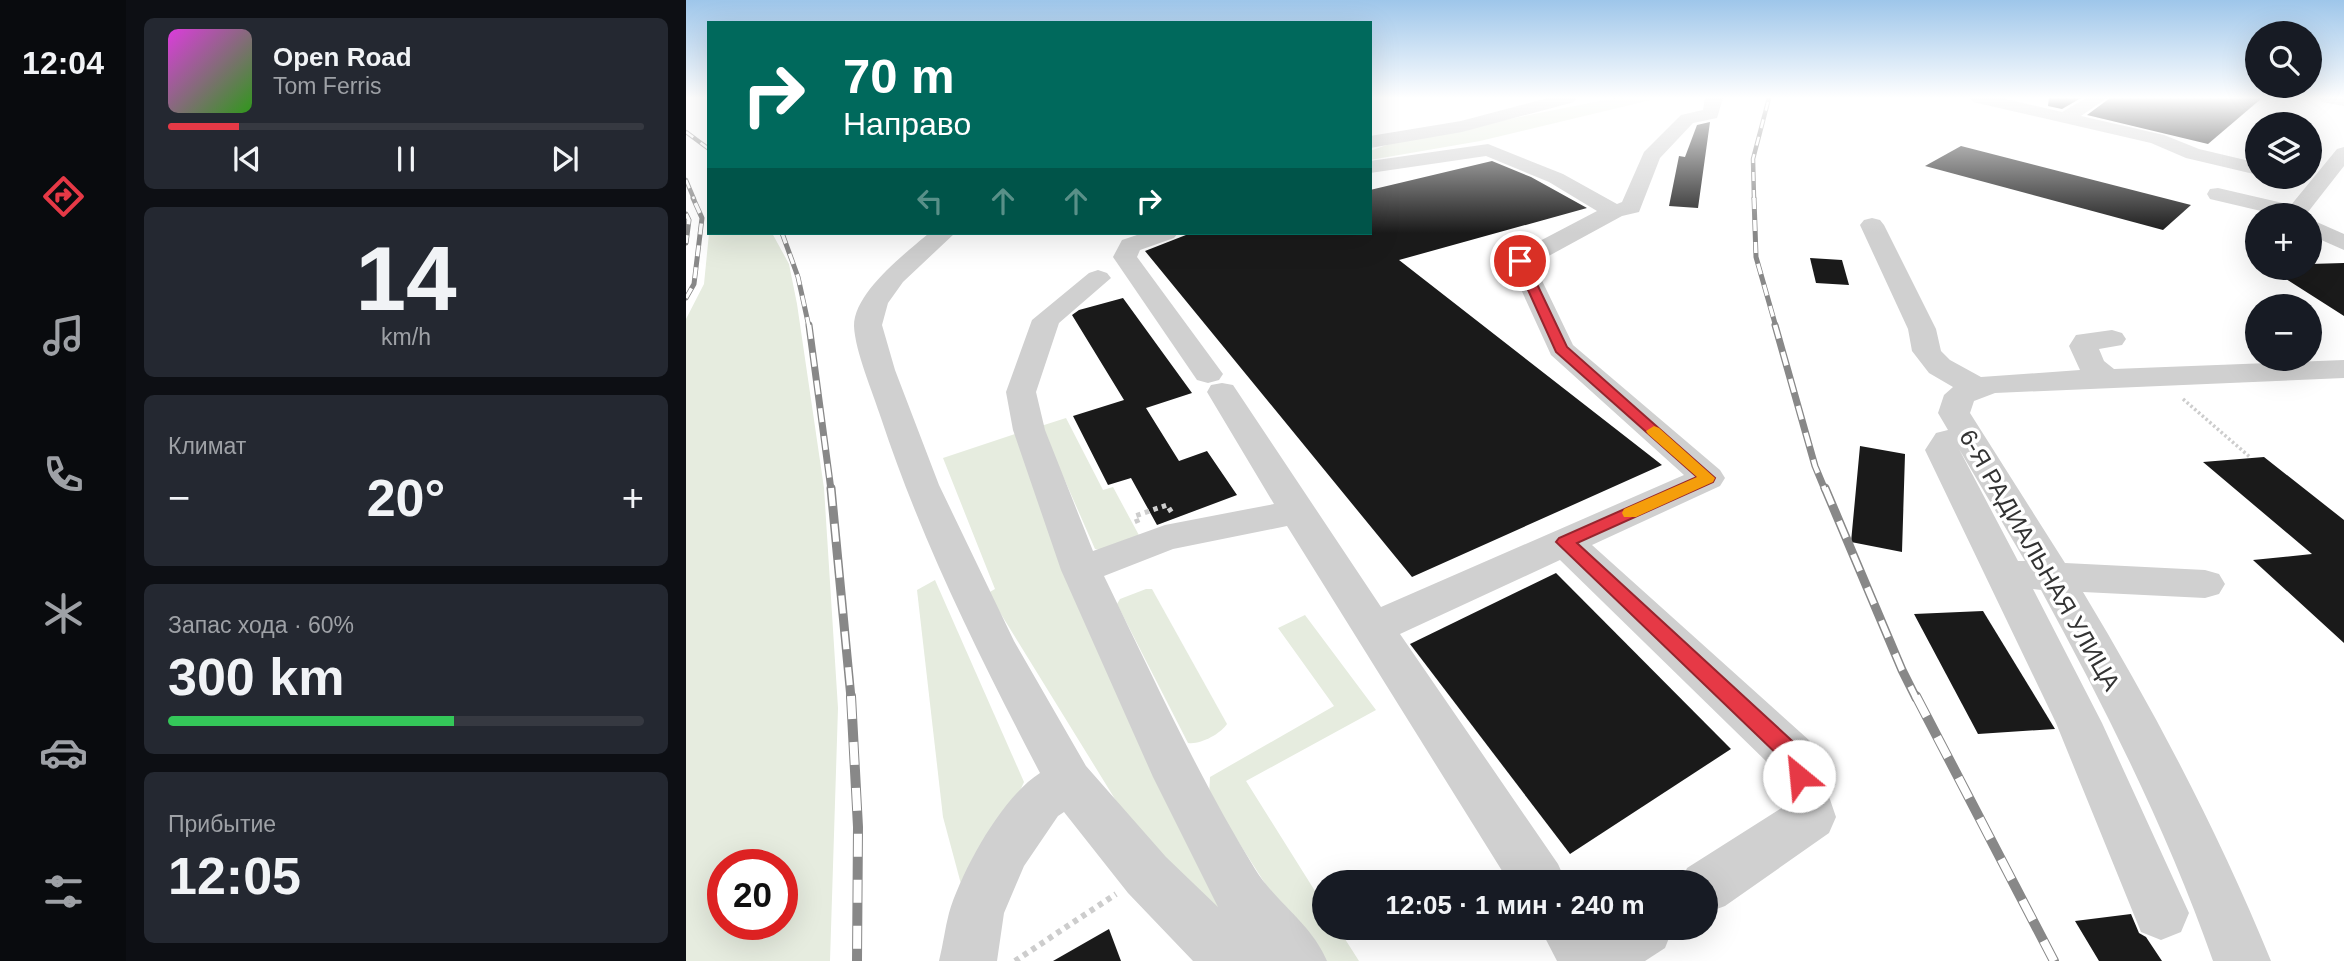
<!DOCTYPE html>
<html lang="ru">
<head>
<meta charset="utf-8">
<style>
	body { margin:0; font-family:Arial,sans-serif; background:#242831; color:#f1f3f6; height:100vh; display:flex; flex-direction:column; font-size:26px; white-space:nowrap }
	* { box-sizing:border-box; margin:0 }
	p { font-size:23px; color:#9ea1a6 }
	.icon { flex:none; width:38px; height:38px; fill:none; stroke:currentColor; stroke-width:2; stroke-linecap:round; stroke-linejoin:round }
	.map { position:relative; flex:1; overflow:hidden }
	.panel { display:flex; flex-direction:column; gap:18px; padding:18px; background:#0d0f14; width:560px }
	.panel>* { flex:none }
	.top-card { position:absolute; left:21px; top:21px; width:665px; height:214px; border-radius:0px; box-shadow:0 7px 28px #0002; background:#00695c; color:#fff; overflow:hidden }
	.fabs { position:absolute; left:1559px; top:21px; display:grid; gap:14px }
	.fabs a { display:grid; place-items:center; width:77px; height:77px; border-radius:50%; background:#171b24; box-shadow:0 7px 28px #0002; font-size:35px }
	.speed { position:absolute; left:21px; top:849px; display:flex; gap:14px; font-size:35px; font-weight:700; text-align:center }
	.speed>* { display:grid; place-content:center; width:91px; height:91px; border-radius:50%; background:#171b24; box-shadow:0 7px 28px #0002; line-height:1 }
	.speed .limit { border:10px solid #d22; background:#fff; color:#111 }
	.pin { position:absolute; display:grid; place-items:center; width:60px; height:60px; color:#fff; margin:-30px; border:4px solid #fff; border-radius:50%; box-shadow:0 2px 7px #0007 }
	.me { position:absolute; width:77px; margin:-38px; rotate:332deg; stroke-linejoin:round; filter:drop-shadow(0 0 5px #0008) }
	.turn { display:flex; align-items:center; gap:24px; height:147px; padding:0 21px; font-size:32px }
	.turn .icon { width:91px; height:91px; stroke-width:2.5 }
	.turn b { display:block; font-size:49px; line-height:60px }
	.lanes { display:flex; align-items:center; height:66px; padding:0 21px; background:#0003; justify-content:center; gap:35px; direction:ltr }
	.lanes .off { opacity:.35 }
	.big { font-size:52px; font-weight:800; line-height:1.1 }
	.panel .card { flex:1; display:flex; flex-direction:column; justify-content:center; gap:10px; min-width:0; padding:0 24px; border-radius:10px; background:#242831 }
	.panel .dial { align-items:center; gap:0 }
	.dial b { font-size:91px; line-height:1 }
	.song { display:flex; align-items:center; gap:21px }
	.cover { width:84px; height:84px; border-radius:10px; background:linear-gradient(135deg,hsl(300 70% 55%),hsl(110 70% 35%)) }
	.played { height:7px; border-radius:4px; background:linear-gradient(90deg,#e63946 15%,#363941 15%) }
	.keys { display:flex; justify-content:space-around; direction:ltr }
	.heat { display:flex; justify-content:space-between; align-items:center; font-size:38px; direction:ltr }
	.charge { height:10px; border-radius:5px; background:linear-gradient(90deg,#34c759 60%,#363941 0) }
	.trip { position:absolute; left:626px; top:870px; width:406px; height:70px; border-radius:35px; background:#171b24; box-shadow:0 7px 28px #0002; font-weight:800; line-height:70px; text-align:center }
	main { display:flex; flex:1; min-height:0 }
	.dock { display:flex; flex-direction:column; width:126px; justify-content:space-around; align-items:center; background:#090b0e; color:#9ea1a6 }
	.dock .icon { width:49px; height:49px }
	.dock .active { color:#e63946 }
	.dock b { font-size:32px; color:#f1f3f6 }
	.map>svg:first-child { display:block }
</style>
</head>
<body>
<main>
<nav class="dock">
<b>12:04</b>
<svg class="icon active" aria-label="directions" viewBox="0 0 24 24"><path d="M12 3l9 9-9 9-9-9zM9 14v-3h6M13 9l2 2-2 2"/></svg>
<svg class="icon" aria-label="music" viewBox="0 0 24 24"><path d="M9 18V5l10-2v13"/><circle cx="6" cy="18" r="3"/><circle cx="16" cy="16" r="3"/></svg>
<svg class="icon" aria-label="phone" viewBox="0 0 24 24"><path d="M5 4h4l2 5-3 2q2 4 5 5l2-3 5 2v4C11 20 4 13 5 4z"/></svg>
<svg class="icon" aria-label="climate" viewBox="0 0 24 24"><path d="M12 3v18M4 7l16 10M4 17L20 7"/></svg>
<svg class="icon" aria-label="car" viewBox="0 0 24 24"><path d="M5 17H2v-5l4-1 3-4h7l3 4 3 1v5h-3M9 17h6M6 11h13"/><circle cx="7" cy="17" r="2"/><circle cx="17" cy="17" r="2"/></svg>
<svg class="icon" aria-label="filters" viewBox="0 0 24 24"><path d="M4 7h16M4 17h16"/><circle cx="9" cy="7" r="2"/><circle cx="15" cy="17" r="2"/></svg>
</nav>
<section class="panel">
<div class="card">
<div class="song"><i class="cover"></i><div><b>Open Road</b><p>Tom Ferris</p></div></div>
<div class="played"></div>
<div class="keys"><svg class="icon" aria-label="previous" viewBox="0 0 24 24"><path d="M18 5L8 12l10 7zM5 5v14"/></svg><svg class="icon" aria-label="pause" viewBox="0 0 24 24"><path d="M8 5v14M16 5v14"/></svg><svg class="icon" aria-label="next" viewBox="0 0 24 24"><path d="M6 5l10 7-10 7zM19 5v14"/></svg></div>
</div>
<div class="card dial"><b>14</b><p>km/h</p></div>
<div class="card"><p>Климат</p>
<div class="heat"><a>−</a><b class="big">20°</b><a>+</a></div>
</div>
<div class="card"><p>Запас хода · 60%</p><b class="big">300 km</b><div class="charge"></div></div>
<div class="card"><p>Прибытие</p><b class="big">12:05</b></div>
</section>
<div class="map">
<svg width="1658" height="961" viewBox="0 0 1658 961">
	<rect width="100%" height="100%" fill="#fff"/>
	<g fill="#e6ecdf" fill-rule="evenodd">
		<polygon points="929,98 965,100 794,141 684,160 684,151 712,141"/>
		<path d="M23 233H86L103 264 111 304 138 488 152 708 144 961H0V319L18 284ZM37 864H96V924H37Z"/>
		<polygon points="380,418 417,490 427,487 455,539 415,550 409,549 355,426"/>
		<polygon points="329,434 550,935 461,851 302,593 309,589 257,458"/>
		<polygon points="249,580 338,782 294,879 275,884 257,817 231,590"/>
		<path d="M460 589H466L541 724C534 734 514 745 502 743L431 604 434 599Z"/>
		<polygon points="619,615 690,710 560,781 639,907 639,928 652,928 673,961 639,961 580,885 523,796 524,777 648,706 592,628"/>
	</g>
	<g fill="#1a1a1a">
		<polygon points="1363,98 1395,98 1376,109 1362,106"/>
		<polygon points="1424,98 1576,98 1522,144 1401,115"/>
		<polygon points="1024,122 1012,208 983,206 993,156 999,157 1011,125"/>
		<polygon points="1275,146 1505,205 1477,230 1239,166"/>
		<polygon points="806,161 845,177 901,208 713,260 976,465 726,577 459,251 505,233 684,233 684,190"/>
		<polygon points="1124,258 1156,260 1163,285 1130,283"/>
		<polygon points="1658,263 1658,316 1583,268 1624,268 1624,264"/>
		<polygon points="437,298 506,393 460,408 493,461 521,451 551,495 471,525 445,478 422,485 387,416 438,400 386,315 393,310"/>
		<polygon points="1174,446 1219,454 1216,552 1165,542"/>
		<polygon points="1578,457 1658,520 1658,643 1567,560 1626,554 1517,462"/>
		<polygon points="870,573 1045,749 884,854 724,644"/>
		<polygon points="1297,611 1369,729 1292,734 1228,614"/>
		<polygon points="1445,914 1453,933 1460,937 1476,961 1413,961 1389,921"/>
		<polygon points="423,929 435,961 367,961"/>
	</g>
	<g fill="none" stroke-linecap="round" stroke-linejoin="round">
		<polyline stroke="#cdcdcd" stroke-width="3.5" stroke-dasharray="2.5 2.5" stroke-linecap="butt" points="1497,399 1565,458"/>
		<polyline stroke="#cdcdcd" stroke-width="5" stroke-dasharray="4.5 4.5" stroke-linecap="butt" points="452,523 449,516 481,505 486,513"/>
		<polyline stroke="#cdcdcd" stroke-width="6" stroke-dasharray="5 5" stroke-linecap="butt" points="329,961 430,894"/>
		<g fill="#d0d0d0" fill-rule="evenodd">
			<polygon points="862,98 891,98 888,102 776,132 684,148 684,136 775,121"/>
			<path d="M1019 98H1037L1031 118 1007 123 974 158 953 212 936 216 848 264 887 345 1034 470 1039 478 1034 486 906 545 1124 741 1150 817 1143 833 1039 906 1020 913V882H995L1001 868 1097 807 1086 767 874 560 714 634 872 864 880 882H823L601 526 487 549 418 576C466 675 512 776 569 869 590 903 625 923 641 961H507L442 893 378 812 372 816 338 866 318 913 311 961H253C257 945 259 928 263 913 276 870 316 797 354 773 294 658 236 542 195 418 187 393 169 351 168 326 168 292 220 253 243 233H269L217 282 202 303 196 325 209 370 253 485 328 641 400 766 480 857 532 907 467 777 375 570 327 430 320 392 346 320 403 273 412 270 421 273 425 278 373 323 350 392 359 430 407 551 479 525 588 504 521 392 525 385 536 383 547 385 695 607 998 475 865 355 822 261 825 256 911 211 863 182 800 156 684 173V161L802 144 877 174 931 204 936 202 958 152 995 115 1017 110Z"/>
			<polygon points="1284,98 1316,98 1376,112 1400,98 1421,98 1395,116 1478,135 1513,149 1572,163 1572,175 1500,158 1465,143 1287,102"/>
			<polygon points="1633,98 1658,98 1658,106 1636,102"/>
			<polygon points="1658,147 1658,166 1622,212 1624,215 1592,215 1524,199 1521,194 1524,189 1532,188 1605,205 1651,149"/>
			<path d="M1186 218 1194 220 1198 225 1250 329 1255 351 1264 360 1295 377 1394 370 1383 346 1390 335 1426 330 1436 333 1440 339 1436 345 1413 349 1418 361 1428 369 1658 360V378L1309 393 1288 401 1284 413 1379 563 1519 570 1533 574 1539 584 1533 594 1519 598 1397 592C1468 710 1533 833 1585 961H1527C1482 833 1420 709 1355 590L1347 589 1416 723 1503 913 1495 932 1475 940 1455 932 1370 723 1239 450 1250 433 1262 430 1252 413 1258 395 1267 387 1243 373 1226 351 1222 329 1174 225 1178 220ZM1273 449 1339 561H1332Z"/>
			<polygon points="1624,219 1658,234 1658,250 1624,235"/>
			<polygon points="457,233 492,233 488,238 454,250 451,257 537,374 533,380 522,383 511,380 427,257 436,240"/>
			<polygon points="854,928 987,928 979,948 959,961 871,961"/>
		</g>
		<g stroke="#888" stroke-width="4.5">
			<g id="rail-far4">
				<polyline points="0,132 23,149"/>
				<polyline points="0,180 8,199"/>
				<polyline points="1068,199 1067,159 1083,98"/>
			</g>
		</g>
		<g stroke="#888" stroke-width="5">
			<g id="rail-far3">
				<polyline points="1068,198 1070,257 1090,327"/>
				<polyline points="0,214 3,220 0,243"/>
				<polyline points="96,233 112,277 123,327"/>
				<polyline points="0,298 8,284 16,218 7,198"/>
			</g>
		</g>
		<g stroke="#888" stroke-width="7">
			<g id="rail-far2">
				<polyline points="123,325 145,490"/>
				<polyline points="1089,325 1129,466 1139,490"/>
			</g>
		</g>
		<g stroke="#888" stroke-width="9">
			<g id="rail-far1">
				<polyline points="145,488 165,698"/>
				<polyline points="1139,488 1216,670 1230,698"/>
			</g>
		</g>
		<g stroke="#888" stroke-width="10">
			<g id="rail">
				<polyline points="165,696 172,827 171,961"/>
				<polyline points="1230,696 1368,961"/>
			</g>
		</g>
		<use href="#rail-far4" stroke="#fff" stroke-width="2.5" stroke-dasharray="9" stroke-linecap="butt"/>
		<use href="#rail-far3" stroke="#fff" stroke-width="3.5" stroke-dasharray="11" stroke-linecap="butt"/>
		<use href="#rail-far2" stroke="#fff" stroke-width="4.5" stroke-dasharray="14" stroke-linecap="butt"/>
		<use href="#rail-far1" stroke="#fff" stroke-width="6" stroke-dasharray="18" stroke-linecap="butt"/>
		<use href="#rail" stroke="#fff" stroke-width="8" stroke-dasharray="23" stroke-linecap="butt"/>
	</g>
	<linearGradient id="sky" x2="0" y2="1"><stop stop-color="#9ec6ea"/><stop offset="0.42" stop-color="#fff"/><stop offset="1" stop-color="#fff" stop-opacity="0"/></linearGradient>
	<rect width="1658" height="233" fill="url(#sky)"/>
	<polygon fill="#e63946" stroke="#96252e" stroke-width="2" points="834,257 840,261 881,347 1029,478 1027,482 891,543 1115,749 1124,776 1121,783 1113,786 1105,783 1097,760 870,542 873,538 1011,477 870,352 829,261"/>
	<polygon fill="#f59e0b" points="968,426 973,428 1029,478 1027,482 950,517 938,517 936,513 938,509 1011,477 962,434 960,431"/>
	<g text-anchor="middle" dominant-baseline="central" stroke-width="7" stroke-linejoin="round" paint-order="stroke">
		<g font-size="24" fill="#333" stroke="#fff">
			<text transform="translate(1354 560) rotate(60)">6-Я РАДИАЛЬНАЯ УЛИЦА</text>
		</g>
	</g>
</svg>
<div class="fabs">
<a><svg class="icon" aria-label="search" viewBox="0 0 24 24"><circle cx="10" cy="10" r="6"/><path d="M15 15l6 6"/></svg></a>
<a><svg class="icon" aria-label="layers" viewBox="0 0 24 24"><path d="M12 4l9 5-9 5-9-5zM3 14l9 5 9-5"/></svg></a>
<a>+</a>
<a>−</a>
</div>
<div class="speed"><div class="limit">20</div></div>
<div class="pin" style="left:834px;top:261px;background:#d93025"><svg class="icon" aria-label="arrive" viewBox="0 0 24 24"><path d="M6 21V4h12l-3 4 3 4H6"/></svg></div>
<svg class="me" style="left:1113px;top:776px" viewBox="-20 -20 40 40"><circle r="19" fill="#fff"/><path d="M0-13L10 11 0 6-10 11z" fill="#e63946"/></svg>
<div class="trip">12:05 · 1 мин · 240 m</div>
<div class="top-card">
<div class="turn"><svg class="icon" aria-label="right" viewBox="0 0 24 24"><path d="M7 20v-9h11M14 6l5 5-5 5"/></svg><div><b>70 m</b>Направо</div></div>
<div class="lanes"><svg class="icon off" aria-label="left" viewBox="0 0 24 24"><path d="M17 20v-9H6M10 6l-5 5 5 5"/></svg><svg class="icon off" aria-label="ahead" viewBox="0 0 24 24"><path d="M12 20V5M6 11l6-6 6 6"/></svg><svg class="icon off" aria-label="ahead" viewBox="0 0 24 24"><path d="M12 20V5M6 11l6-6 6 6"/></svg><svg class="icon" aria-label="right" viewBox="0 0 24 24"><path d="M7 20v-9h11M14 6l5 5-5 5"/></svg></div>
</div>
</div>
</main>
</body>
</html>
